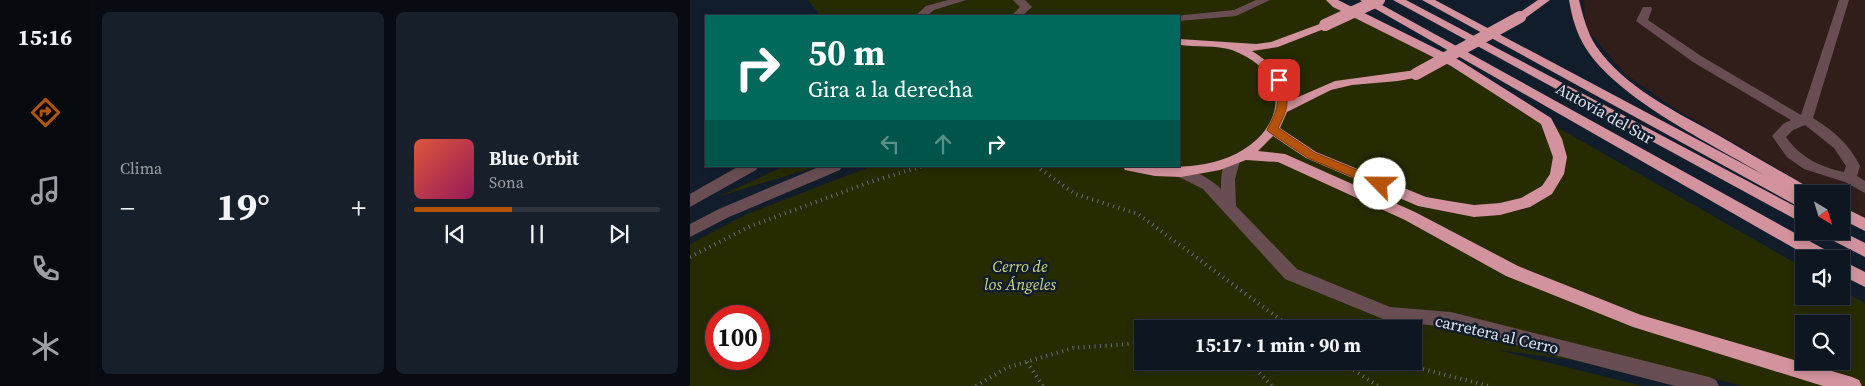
<!DOCTYPE html>
<html lang="es">
<head>
<meta charset="utf-8">
<style>
	body { margin:0; font-family:"Source Serif 4",serif; background:#171f2a; color:#f1f3f6; height:100vh; display:flex; flex-direction:column; font-size:19px; white-space:nowrap }
	* { box-sizing:border-box; margin:0 }
	p { font-size:16px; color:#9b9fa5 }
	.icon { flex:none; width:28px; height:28px; fill:none; stroke:currentColor; stroke-width:2; stroke-linecap:round; stroke-linejoin:round }
	.map { position:relative; flex:1; overflow:hidden }
	.drawer { display:flex; flex-direction:column; gap:12px; padding:12px; background:#080c12; width:600px }
	.drawer>* { flex:none }
	.guide { position:absolute; left:15px; top:15px; width:475px; height:152px; border-radius:0px; box-shadow:0 2px 8px #0003,0 0 0 1px #2e353f; background:#00695c; color:#fff; overflow:hidden }
	.needle { width:32px; rotate:142deg }
	.fabs { position:absolute; left:1105px; top:185px; display:grid; gap:10px }
	.fabs a { display:grid; place-items:center; width:55px; height:55px; border-radius:0px; background:#0e1621; box-shadow:0 2px 8px #0003,0 0 0 1px #2e353f; font-size:25px }
	.speed { position:absolute; left:15px; top:305px; display:flex; gap:10px; font-size:25px; font-weight:700; text-align:center }
	.speed>* { display:grid; place-content:center; width:65px; height:65px; border-radius:50%; background:#0e1621; box-shadow:0 2px 8px #0003,0 0 0 1px #2e353f; line-height:1 }
	.speed .limit { border:8px solid #d22; background:#fff; color:#111 }
	.pin { position:absolute; display:grid; place-items:center; width:42px; height:42px; color:#fff; margin:-21px; border-radius:10px; box-shadow:0 2px 8px #0006 }
	.me { position:absolute; width:55px; margin:-28px; rotate:293deg; stroke-linejoin:round; filter:drop-shadow(0 0 4px #0008) }
	.turn { display:flex; align-items:center; gap:18px; height:105px; padding:0 20px; font-size:22px }
	.turn .icon { width:65px; height:65px; stroke-width:2.5 }
	.turn b { display:block; font-size:35px; line-height:42px }
	.lanes { display:flex; align-items:center; height:48px; padding:0 20px; background:#0003; justify-content:center; gap:25px; direction:ltr }
	.lanes .off { opacity:.35 }
	.big { font-size:38px; font-weight:700; line-height:1.1 }
	.drawer .tile { flex:1; display:flex; flex-direction:column; justify-content:center; gap:8px; min-width:0; padding:0 18px; border-radius:8px; background:#171f2a }
	.song { display:flex; align-items:center; gap:15px }
	.cover { width:60px; height:60px; border-radius:8px; background:linear-gradient(135deg,hsl(10 70% 55%),hsl(330 70% 35%)) }
	.played { height:5px; border-radius:2px; background:linear-gradient(90deg,#b45309 40%,#2e353f 40%) }
	.keys { display:flex; justify-content:space-around; direction:ltr }
	.heat { display:flex; justify-content:space-between; align-items:center; font-size:28px; direction:ltr }
	.drawer .tiles { flex:1; display:grid; gap:12px; grid-template-columns:repeat(2,1fr) }
	.trip { position:absolute; left:444px; top:320px; width:288px; height:50px; border-radius:0px; background:#0e1621; box-shadow:0 2px 8px #0003,0 0 0 1px #2e353f; font-weight:700; line-height:50px; text-align:center }
	main { display:flex; flex:1; min-height:0 }
	.tabs { display:flex; flex-direction:column; width:90px; justify-content:space-around; align-items:center; background:#06090d; color:#9b9fa5 }
	.tabs .icon { width:35px; height:35px }
	.tabs .current { color:#b45309 }
	.tabs b { font-size:22px; color:#f1f3f6 }
	.map>svg:first-child { display:block }
</style>
</head>
<body>
<main>
<nav class="tabs">
<b>15:16</b>
<svg class="icon current" aria-label="directions" viewBox="0 0 24 24"><path d="M12 3l9 9-9 9-9-9zM9 14v-3h6M13 9l2 2-2 2"/></svg>
<svg class="icon" aria-label="music" viewBox="0 0 24 24"><path d="M9 18V5l10-2v13"/><circle cx="6" cy="18" r="3"/><circle cx="16" cy="16" r="3"/></svg>
<svg class="icon" aria-label="phone" viewBox="0 0 24 24"><path d="M5 4h4l2 5-3 2q2 4 5 5l2-3 5 2v4C11 20 4 13 5 4z"/></svg>
<svg class="icon" aria-label="climate" viewBox="0 0 24 24"><path d="M12 3v18M4 7l16 10M4 17L20 7"/></svg>
</nav>
<section class="drawer">
<div class="tiles">
<div class="tile"><p>Clima</p>
<div class="heat"><a>−</a><b class="big">19°</b><a>+</a></div>
</div>
<div class="tile">
<div class="song"><i class="cover"></i><div><b>Blue Orbit</b><p>Sona</p></div></div>
<div class="played"></div>
<div class="keys"><svg class="icon" aria-label="previous" viewBox="0 0 24 24"><path d="M18 5L8 12l10 7zM5 5v14"/></svg><svg class="icon" aria-label="pause" viewBox="0 0 24 24"><path d="M8 5v14M16 5v14"/></svg><svg class="icon" aria-label="next" viewBox="0 0 24 24"><path d="M6 5l10 7-10 7zM19 5v14"/></svg></div>
</div>
</div>
</section>
<div class="map">
<svg width="1175" height="386" viewBox="0 0 1175 386">
	<rect width="100%" height="100%" fill="#121d2c"/>
	<polygon fill="#311e1b" points="894,0 1175,0 1175,218 1151,205 1151,194 1131,194 989,111 935,74 896,28"/>
	<g fill="#272b02" fill-rule="evenodd">
		<path d="M118 0H644L1114 268V296H1151V290L1175 303V386H1052L1025 379 808 350 952 386H0V244L57 214 182 166H489V16H131ZM26 316H69V359H26ZM685 316 744 338 723 331 722 361H452V329H717ZM1114 324H1151V361H1114Z"/>
		<polygon points="94,166 129,166 30,196"/>
	</g>
	<g fill="none" stroke-linecap="round" stroke-linejoin="round">
		<g stroke="#646e7b" stroke-width="4" stroke-dasharray="1 4.5" stroke-linecap="butt">
			<polyline points="346,166 385,194 448,214 603,329"/>
			<polyline points="0,257 61,226 180,182 233,166"/>
			<polyline points="558,361 582,386"/>
			<polyline points="650,361 688,386"/>
			<polyline points="701,361 799,386"/>
			<polyline points="337,362 353,386"/>
			<polyline points="286,386 316,368 383,348 452,343"/>
		</g>
		<g fill="#684e53" fill-rule="evenodd">
			<polygon points="258,0 276,0 244,10 237,16 225,16 236,6"/>
			<polygon points="323,0 335,0 342,7 332,16 321,16 330,7"/>
			<polygon points="566,0 580,0 546,16 489,21 489,16 485,16 544,10"/>
			<path d="M1149 0H1159L1123 118C1144 131 1159 144 1170 166L1167 176 1175 181V193L1155 182 1114 169 1097 157 1082 136 1093 124 1101 120 1003 62 946 21 953 7H961L962 9 958 20 1011 56 1111 115ZM1115 125 1144 148 1156 166 1154 172C1130 167 1110 157 1096 137L1103 130Z"/>
			<path d="M543 156 550 161 545 179 546 206 607 269 700 307 761 312 1019 377 1026 380 1029 386H985L761 328 693 319 595 279 513 189 487 176 485 172 492 167C506 171 521 179 531 189 531 179 531 159 543 156Z"/>
			<polygon points="49,166 68,166 66,170 0,207 0,194"/>
			<polygon points="131,166 152,166 150,170 39,217 0,237 0,224 29,209"/>
		</g>
		<g fill="#d3939e" fill-rule="evenodd">
			<path d="M636 0H648L769 60 861 118 872 139 877 157 874 174 862 194 840 207 810 215 784 217 728 206 616 158 583 136 568 151 595 154 725 212 828 266 951 315 1162 377 1169 380 1172 386H1133L943 327 816 276 715 220 588 162 556 160 530 170 491 177 465 176 435 170 433 166C468 166 505 171 539 157 595 134 606 74 542 50 527 45 505 47 489 45V39L566 44 581 42 635 22 641 25 639 27 588 47 562 51C579 62 600 78 599 101L645 81 726 70 732 74 730 77 708 81 662 85 641 90 597 112 590 128 626 152 736 197 759 201 784 205 810 203 831 198 852 186 860 174 863 157 851 124 761 66 643 7Z"/>
			<polygon points="670,0 683,0 1143,254 1145,259 1123,259"/>
			<polygon points="703,0 716,0 1114,211 1114,224"/>
			<path d="M732 0H745L1076 176C1022 144 927 99 895 47 886 32 882 17 879 0H889C893 16 897 32 906 46 935 88 985 111 1028 135 1060 154 1092 172 1123 190L1125 194H1114V208L1109 207Z"/>
			<polygon points="848,0 860,0 834,19 826,19 826,15"/>
			<polygon points="1151,206 1175,218 1175,231 1151,219"/>
			<polygon points="1130,231 1151,231 1175,243 1175,257 1132,235"/>
			<polygon points="1151,260 1175,272 1175,287 1151,275"/>
		</g>
		<g stroke="#d3939e" stroke-width="12">
			<polyline points="635,25 689,0"/>
			<polyline points="726,74 830,17"/>
		</g>
	</g>
	<path fill="#b45309" stroke="#753606" d="M589 77 593 80C600 102 598 108 588 128L625 153 694 181V187H686L618 158 579 132 577 130C588 109 590 103 584 80Z"/>
	<g text-anchor="middle" dominant-baseline="central" stroke-width="5" stroke-linejoin="round" paint-order="stroke">
		<g font-size="16" fill="#dfe7f1" stroke="#121d2c">
			<text transform="translate(915 113) rotate(29)">Autovía del Sur</text>
			<text transform="translate(807 334) rotate(13)">carretera al Cerro</text>
		</g>
		<g font-size="16" font-style="italic" fill="#ccd782" stroke="#121d2c">
			<text x="330" y="266">Cerro de<tspan x="330" dy="18">los Ángeles</tspan></text>
		</g>
	</g>
</svg>
<div class="fabs">
<a><svg class="needle" viewBox="-14 -14 28 28"><path d="M0-13l5 13h-10z" fill="#e53935"/><path d="M0 13l5-13h-10z" fill="#9b9fa5"/></svg></a>
<a><svg class="icon" aria-label="sound" viewBox="0 0 24 24"><path d="M4 9h4l5-4v14l-5-4H4zM17 9q2 3 0 6"/></svg></a>
<a><svg class="icon" aria-label="search" viewBox="0 0 24 24"><circle cx="10" cy="10" r="6"/><path d="M15 15l6 6"/></svg></a>
</div>
<div class="speed"><div class="limit">100</div></div>
<div class="pin" style="left:589px;top:80px;background:#d93025"><svg class="icon" aria-label="arrive" viewBox="0 0 24 24"><path d="M6 21V4h12l-3 4 3 4H6"/></svg></div>
<svg class="me" style="left:690px;top:184px" viewBox="-20 -20 40 40"><circle r="19" fill="#fff"/><path d="M0-13L10 11 0 6-10 11z" fill="#b45309"/></svg>
<div class="trip">15:17 · 1 min · 90 m</div>
<div class="guide">
<div class="turn"><svg class="icon" aria-label="right" viewBox="0 0 24 24"><path d="M7 20v-9h11M14 6l5 5-5 5"/></svg><div><b>50 m</b>Gira a la derecha</div></div>
<div class="lanes"><svg class="icon off" aria-label="left" viewBox="0 0 24 24"><path d="M17 20v-9H6M10 6l-5 5 5 5"/></svg><svg class="icon off" aria-label="ahead" viewBox="0 0 24 24"><path d="M12 20V5M6 11l6-6 6 6"/></svg><svg class="icon" aria-label="right" viewBox="0 0 24 24"><path d="M7 20v-9h11M14 6l5 5-5 5"/></svg></div>
</div>
</div>
</main>
</body>
</html>
